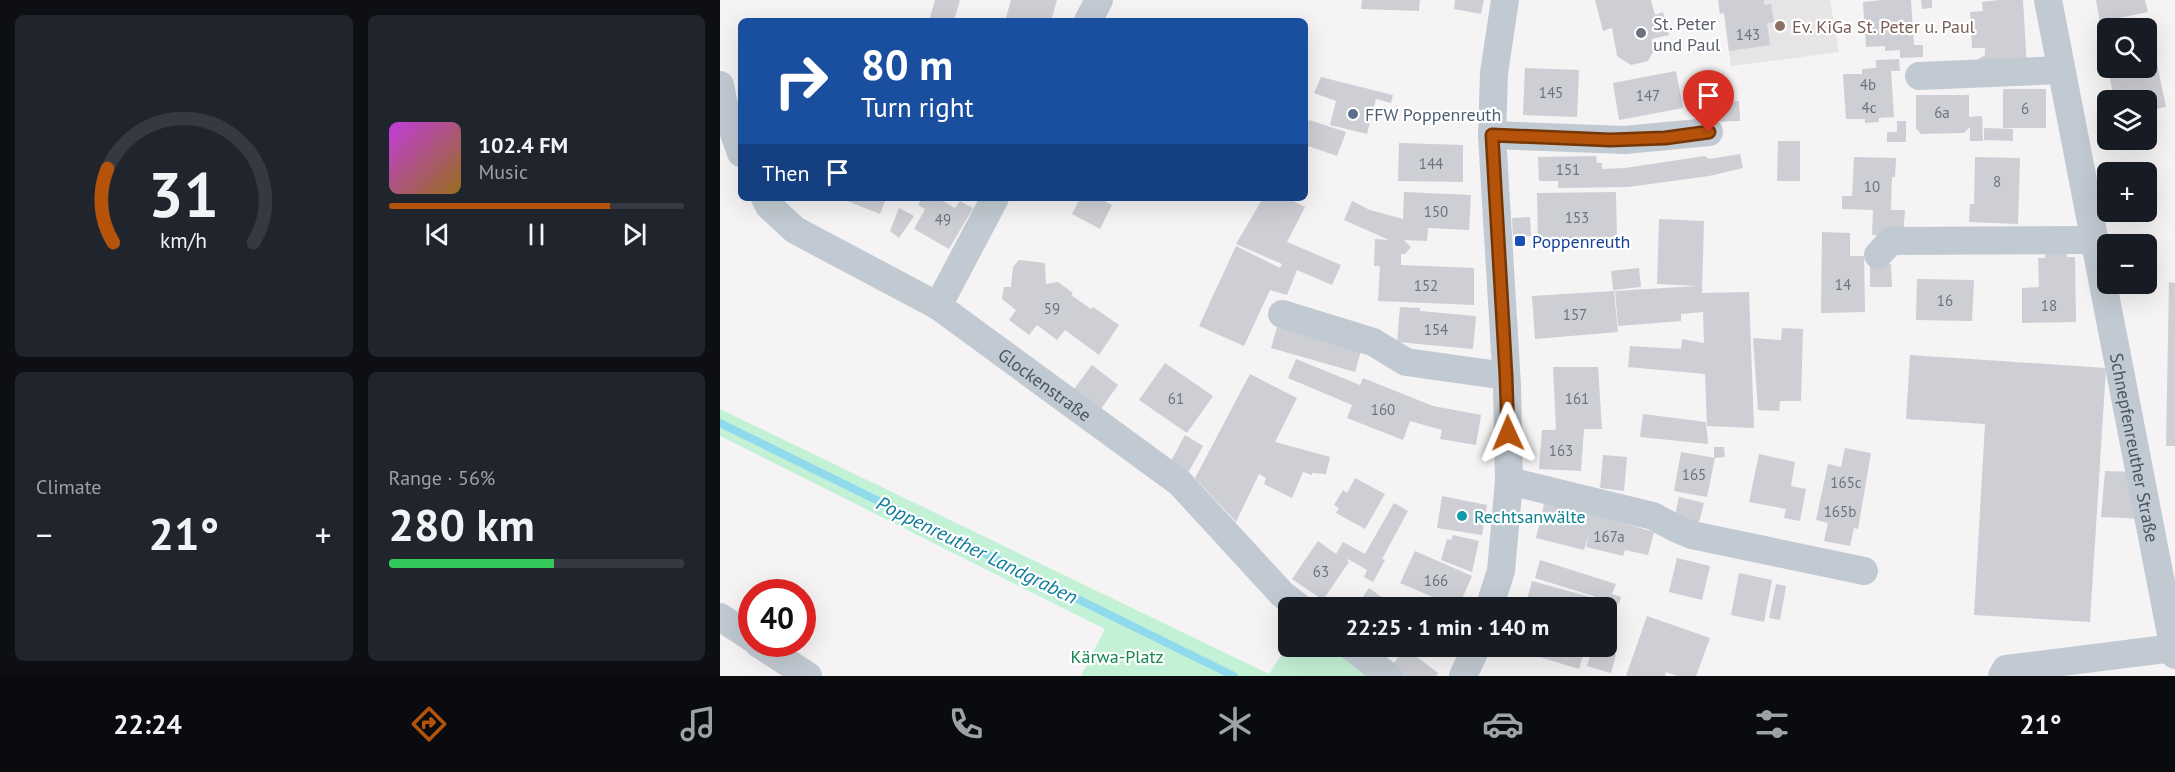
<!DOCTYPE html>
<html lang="en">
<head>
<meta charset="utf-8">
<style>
	body { margin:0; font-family:"PT Sans",sans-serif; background:#20242c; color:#f1f3f6; height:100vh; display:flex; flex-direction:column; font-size:22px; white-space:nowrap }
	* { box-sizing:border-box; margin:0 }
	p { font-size:20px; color:#9ea1a6 }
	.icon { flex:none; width:33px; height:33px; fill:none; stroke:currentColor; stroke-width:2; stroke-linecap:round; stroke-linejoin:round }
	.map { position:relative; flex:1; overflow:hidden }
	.drawer { display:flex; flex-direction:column; gap:15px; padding:15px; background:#0d0f14; width:720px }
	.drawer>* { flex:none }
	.banner { position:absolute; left:18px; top:18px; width:570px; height:183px; border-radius:9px; box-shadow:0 6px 24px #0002; background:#1a4fa0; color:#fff; overflow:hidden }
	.fabs { position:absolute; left:1377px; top:18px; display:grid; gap:12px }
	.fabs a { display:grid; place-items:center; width:60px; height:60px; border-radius:9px; background:#171b24; box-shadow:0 6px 24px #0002; font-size:30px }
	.speed { position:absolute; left:18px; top:579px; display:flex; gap:12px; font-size:30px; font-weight:700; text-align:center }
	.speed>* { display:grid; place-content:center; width:78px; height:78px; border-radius:50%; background:#171b24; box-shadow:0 6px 24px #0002; line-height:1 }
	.speed .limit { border:9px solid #d22; background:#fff; color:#111 }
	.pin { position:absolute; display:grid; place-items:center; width:51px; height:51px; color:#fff; margin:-62px -26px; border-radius:50% 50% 50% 0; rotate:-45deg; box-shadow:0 0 6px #0007 }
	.pin .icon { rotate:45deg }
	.me { position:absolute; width:66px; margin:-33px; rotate:359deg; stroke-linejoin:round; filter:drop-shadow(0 0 4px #0008) }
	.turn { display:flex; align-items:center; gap:21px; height:126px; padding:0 24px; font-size:27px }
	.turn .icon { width:78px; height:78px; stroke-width:2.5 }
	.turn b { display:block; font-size:42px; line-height:51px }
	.then { display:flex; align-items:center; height:57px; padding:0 24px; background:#0003; gap:12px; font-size:22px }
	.big { font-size:45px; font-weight:700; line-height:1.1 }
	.drawer .tile { flex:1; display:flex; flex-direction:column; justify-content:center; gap:9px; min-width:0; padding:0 21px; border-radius:9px; background:#20242c }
	.drawer .dial { align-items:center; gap:0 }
	.dial svg { height:156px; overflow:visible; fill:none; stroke:#363941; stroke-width:7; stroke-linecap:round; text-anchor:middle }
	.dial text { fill:#f1f3f6; stroke:none }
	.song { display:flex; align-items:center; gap:18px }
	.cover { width:72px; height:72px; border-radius:9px; background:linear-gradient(135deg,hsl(290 70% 55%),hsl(40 70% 35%)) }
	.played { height:6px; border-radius:3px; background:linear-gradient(90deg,#b45309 75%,#363941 75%) }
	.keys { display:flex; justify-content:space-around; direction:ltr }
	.heat { display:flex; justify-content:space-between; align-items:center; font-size:33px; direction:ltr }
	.charge { height:9px; border-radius:4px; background:linear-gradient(90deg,#34c759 56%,#363941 0) }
	.drawer .tiles { flex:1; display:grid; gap:15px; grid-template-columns:repeat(2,1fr) }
	.trip { position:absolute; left:558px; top:597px; width:339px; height:60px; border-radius:9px; background:#171b24; box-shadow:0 6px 24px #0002; font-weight:700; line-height:60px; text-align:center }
	.tab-bar { display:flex; height:96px; justify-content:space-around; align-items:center; background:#090b0e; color:#9ea1a6 }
	.tab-bar .icon { width:42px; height:42px }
	.tab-bar .selected { color:#b45309 }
	.tab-bar b { font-size:27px; color:#f1f3f6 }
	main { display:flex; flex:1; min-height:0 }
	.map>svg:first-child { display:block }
</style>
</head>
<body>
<main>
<section class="drawer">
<div class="tiles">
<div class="tile dial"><svg viewBox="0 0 100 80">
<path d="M14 69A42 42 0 1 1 86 69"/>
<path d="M14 69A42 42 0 0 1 11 31" stroke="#b45309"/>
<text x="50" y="56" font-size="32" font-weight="700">31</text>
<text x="50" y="72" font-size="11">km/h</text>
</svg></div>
<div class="tile">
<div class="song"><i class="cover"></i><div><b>102.4 FM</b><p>Music</p></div></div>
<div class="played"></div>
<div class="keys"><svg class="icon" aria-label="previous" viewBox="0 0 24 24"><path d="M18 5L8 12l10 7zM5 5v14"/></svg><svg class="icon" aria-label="pause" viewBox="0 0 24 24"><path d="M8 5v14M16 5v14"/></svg><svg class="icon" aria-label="next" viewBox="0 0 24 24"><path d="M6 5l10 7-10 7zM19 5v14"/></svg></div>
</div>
<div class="tile"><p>Climate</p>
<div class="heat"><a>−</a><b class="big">21°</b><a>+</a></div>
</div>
<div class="tile"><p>Range · 56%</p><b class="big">280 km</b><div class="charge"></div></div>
</div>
</section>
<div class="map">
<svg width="1455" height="676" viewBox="0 0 1455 676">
	<rect width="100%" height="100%" fill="#f5f3f3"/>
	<polygon fill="#e6e4e5" points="1002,0 1110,0 1119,52 1011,66"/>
	<polygon fill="#c3f1d5" points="0,409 549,674 568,645 608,647 645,676 361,676 385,629 0,436"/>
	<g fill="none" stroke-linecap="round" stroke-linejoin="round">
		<polyline stroke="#90daee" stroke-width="8" points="0,423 514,676"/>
	</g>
	<g fill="#cdcfd5">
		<polygon points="215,0 240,0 234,21 209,21"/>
		<polygon points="291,0 337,0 331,21 312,19 312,21 285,21"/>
		<polygon points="642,0 700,0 699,11 641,9"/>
		<polygon points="735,0 764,0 761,14 734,9"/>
		<polygon points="875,0 931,0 935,15 943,12 949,35 932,39 935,48 928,61 911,65 897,56 892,28 883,31"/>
		<polygon points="998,0 1044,0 1044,5 1051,4 1054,22 1047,23 1050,45 1009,51 1004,13 1000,14"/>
		<polygon points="1162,0 1191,0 1194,45 1203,45 1203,57 1180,58 1180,50 1165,51 1165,46 1146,47 1143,2"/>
		<polygon points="1201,0 1212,0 1212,8 1202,9"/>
		<polygon points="1279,0 1303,0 1307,68 1255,61 1265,55 1265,48 1252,48 1250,12 1263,11 1262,2"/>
		<polygon points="1376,0 1425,0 1428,12 1380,22"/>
		<polygon points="1431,35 1446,107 1426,111 1426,100 1394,100 1388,68 1426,68 1426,36"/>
		<polygon points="1179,59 1180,71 1171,71 1174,117 1159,118 1159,122 1145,123 1145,119 1126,119 1123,74 1142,74 1142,69 1156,68 1156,60"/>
		<polygon points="805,68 859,70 857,117 803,115"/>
		<polygon points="956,71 963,108 899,120 893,83"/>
		<polygon points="601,77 673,95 671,103 656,99 647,134 610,125 616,101 594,93"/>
		<rect x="1283" y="89" width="43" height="39"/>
		<polygon points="1196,95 1249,95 1249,117 1262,116 1263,141 1250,141 1250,127 1244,133 1201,134 1196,128"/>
		<polygon points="1019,101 1020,121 985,122 984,103"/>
		<polygon points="589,120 626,132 617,156 585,145 585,132"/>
		<polygon points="1177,121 1186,121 1186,142 1167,142 1167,132 1177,132"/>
		<polygon points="1264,128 1293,129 1293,141 1264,140"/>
		<polygon points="1058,141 1080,141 1080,181 1057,181"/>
		<polygon points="679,143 743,145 743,182 678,181"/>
		<polygon points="1020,154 1023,168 989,176 908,187 838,188 838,181 819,181 818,157 876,156 877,163 882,163 882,169 905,168 985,156 989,159"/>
		<polygon points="1134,157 1176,158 1175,177 1172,177 1171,210 1185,210 1183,236 1152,235 1153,210 1122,209 1122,196 1132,196"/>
		<polygon points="1255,157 1300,158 1298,224 1249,222 1250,204 1254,204"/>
		<polygon points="684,192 751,195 749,230 708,228 707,241 684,240 691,247 685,254 681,254 681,265 754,268 754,305 658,301 660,266 654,266 655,239 669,240 624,220 632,201 650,210 683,219"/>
		<polygon points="896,192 897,241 818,242 817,193"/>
		<polygon points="128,198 166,198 160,214 127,201"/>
		<polygon points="202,198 218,198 235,208 240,201 253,208 229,249 194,229 205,209 198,205"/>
		<polygon points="360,198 388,198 386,202 392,205 380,229 352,214"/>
		<polygon points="543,198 568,198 585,207 567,242 621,265 612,285 577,270 567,295 550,290 524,346 479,326 516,246 560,268 562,264 516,244"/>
		<polygon points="179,208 194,216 179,238 170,231"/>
		<polygon points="810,217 811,236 793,237 792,218"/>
		<polygon points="939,219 984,221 982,293 1029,292 1034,428 987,426 985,374 908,367 910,346 961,349 962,339 984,343 983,312 961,314 961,321 898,326 895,291 978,286 937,284"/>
		<polygon points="1102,232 1130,233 1130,256 1144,256 1145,312 1101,313"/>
		<polygon points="1347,244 1347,257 1355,257 1356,322 1302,323 1302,288 1319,287 1318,258 1325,258 1325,245"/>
		<polygon points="299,260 325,263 326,284 338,282 353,293 351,295 371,309 373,307 399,325 379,355 345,330 337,340 317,325 309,335 289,320 296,310 282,299 284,287 291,287 293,267"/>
		<polygon points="1150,264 1171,264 1172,287 1150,287"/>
		<polygon points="919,268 921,287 893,290 891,271"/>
		<polygon points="1197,279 1254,280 1252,321 1196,320"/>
		<polygon points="1449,282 1455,283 1455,446 1446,446"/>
		<polygon points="894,291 898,332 815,339 812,296"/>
		<polygon points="680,307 700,308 700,311 756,316 753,349 677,342"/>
		<polygon points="557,327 641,351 635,372 551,348"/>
		<polygon points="1062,328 1083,329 1081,401 1060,401 1059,411 1038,410 1033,338 1061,340"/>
		<polygon points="1190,355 1386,368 1370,622 1254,615 1265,424 1186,419"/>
		<polygon points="576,359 640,385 643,378 713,406 761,415 756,445 720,439 722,430 690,421 683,440 627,418 632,405 568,378"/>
		<polygon points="445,363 493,396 467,433 419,400"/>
		<polygon points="372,365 398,385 381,409 354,389"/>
		<polygon points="833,367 878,367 882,429 864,429 861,471 819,469 822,430 836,430"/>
		<polygon points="530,374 577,398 555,442 610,457 606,474 592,473 592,475 583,472 572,498 544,484 546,478 539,474 516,522 475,478"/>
		<polygon points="923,414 986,422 988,444 920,437"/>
		<polygon points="465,435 483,446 468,473 450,463"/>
		<polygon points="994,447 1004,447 1005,457 994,458"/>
		<polygon points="1125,448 1151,453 1138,529 1134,528 1130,546 1104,541 1108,523 1096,520 1108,464 1121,467"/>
		<polygon points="961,452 995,458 987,497 954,491"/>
		<polygon points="1039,454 1075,462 1071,486 1086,489 1080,521 1064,518 1066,509 1029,502"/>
		<polygon points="883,455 907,457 904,491 880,488"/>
		<polygon points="1385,471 1415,472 1424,519 1381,517"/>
		<polygon points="635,478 665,494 645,529 616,513 619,508 614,505 623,490 627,493"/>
		<polygon points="722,496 767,505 762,535 717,528"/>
		<polygon points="959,497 984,503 978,526 954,520"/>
		<polygon points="825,500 934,532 928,555 905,550 903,556 866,547 869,533 864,550 816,538"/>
		<polygon points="674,503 688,511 662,559 665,560 653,582 644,577 647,570 628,559 627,561 629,562 603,600 572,579 598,541 616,554 623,542 645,554"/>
		<polygon points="733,535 759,541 752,572 721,560 727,539 731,540"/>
		<polygon points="695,551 752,576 738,608 680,583"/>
		<polygon points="957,558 990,566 982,600 949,592"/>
		<polygon points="820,560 896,584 892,594 901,597 899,604 815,578"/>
		<polygon points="1019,573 1052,580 1044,622 1011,615"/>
		<polygon points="812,581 885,601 883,608 805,608"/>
		<polygon points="1056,584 1066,586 1060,620 1049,618"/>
		<polygon points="649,588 677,608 635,608"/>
		<polygon points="927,616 990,638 976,676 957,676 946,672 945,676 906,676"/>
		<polygon points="798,646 866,646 859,669 797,650"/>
		<polygon points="873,647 896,655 891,673 867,666"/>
		<polygon points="685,648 718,673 716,676 680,676 670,668"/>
	</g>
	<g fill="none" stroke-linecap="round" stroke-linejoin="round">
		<g stroke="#c1cad2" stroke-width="28">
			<path id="s1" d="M1328 0 1455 655"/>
			<polyline points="368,21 379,0"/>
			<polyline points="1199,76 1341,70"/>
			<polyline points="0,85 4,105 21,153"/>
			<polyline points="772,135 905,140 989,132"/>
			<path id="s2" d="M45 198 49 206 75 230 218 306 460 483 562 594 580 608"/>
			<polyline points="1158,255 1171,241 1374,240"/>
			<polyline points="218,306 275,198"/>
			<polyline points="562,314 653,342 686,362 786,376"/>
			<polyline points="789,481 933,516 955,528 972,535 1144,571"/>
			<polyline points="769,608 781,571 789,481 787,386 772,135 774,73 785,0"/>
			<polyline points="0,617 32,638"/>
			<polyline points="39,644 88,676"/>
			<polyline points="630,646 668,676"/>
			<polyline points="743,676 757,646"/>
			<polyline points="1282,676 1286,669 1454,648"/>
		</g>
	</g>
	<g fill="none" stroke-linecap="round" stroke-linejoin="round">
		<g stroke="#753606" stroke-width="15">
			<polyline id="route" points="788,433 786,376 772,135 890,140 945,138 989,132"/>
		</g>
		<use href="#route" stroke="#b45309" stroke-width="10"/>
	</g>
	<circle fill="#8d6e63" stroke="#fff" stroke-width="2" cx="1060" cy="26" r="6"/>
	<circle fill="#6b7280" stroke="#fff" stroke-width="2" cx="921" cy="33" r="6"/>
	<circle fill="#5c6f8a" stroke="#fff" stroke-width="2" cx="633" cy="114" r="6"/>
	<rect fill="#1a4fb4" stroke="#fff" stroke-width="2" x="794" y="235" width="12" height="12" rx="3"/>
	<circle fill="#0f9aa8" stroke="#fff" stroke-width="2" cx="742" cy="516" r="6"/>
	<g text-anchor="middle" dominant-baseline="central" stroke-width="4.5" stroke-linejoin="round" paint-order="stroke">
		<g font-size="15" fill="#6b747e">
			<text x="1028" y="34">143</text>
			<text x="1148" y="84">4b</text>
			<text x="831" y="92">145</text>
			<text x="928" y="95">147</text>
			<text x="1149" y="107">4c</text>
			<text x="1305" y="108">6</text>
			<text x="1222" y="112">6a</text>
			<text x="711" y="163">144</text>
			<text x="848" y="169">151</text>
			<text x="1277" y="181">8</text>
			<text x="1152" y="186">10</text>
			<text x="716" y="211">150</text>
			<text x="857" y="217">153</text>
			<text x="223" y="219">49</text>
			<text x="1123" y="284">14</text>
			<text x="706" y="285">152</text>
			<text x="1225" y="300">16</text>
			<text x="1329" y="305">18</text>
			<text x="332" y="308">59</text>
			<text x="855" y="314">157</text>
			<text x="716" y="329">154</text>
			<text x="456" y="398">61</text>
			<text x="857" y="398">161</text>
			<text x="663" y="409">160</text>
			<text x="841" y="450">163</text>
			<text x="974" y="474">165</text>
			<text x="1126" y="482">165c</text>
			<text x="1120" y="511">165b</text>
			<text x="889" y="536">167a</text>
			<text x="601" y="571">63</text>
			<text x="716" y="580">166</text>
		</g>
		<g font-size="18" fill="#5b616d" stroke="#fff" text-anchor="start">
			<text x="933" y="23">St. Peter<tspan x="933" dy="21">und Paul</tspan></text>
		</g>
		<g font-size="18" fill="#785e54" stroke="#fff" text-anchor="start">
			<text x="1072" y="26">Ev. KiGa St. Peter u. Paul</text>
		</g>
		<g font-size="18" fill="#4e5e75" stroke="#fff" text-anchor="start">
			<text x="645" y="114">FFW Poppenreuth</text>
		</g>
		<g font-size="18" fill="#164399" stroke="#fff" text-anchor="start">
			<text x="812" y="241">Poppenreuth</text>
		</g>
		<g font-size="18" fill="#4a5661" stroke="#fff">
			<text stroke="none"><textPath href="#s2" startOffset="339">Glockenstraße</textPath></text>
			<text stroke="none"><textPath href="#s1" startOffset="456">Schnepfenreuther Straße</textPath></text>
		</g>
		<g font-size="18" fill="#0d838f" stroke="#fff" text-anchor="start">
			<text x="754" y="516">Rechtsanwälte</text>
		</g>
		<g font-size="18" fill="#17864f" stroke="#fff">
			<text x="397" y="656">Kärwa-Platz</text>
		</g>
		<g font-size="20" font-style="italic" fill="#0c7c9b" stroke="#fff">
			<text transform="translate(257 550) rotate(26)">Poppenreuther Landgraben</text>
		</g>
	</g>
</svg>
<div class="fabs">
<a><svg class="icon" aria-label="search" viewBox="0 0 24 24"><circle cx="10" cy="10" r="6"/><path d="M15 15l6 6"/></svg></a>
<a><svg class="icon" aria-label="layers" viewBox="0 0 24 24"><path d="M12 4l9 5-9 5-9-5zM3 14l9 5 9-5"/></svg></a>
<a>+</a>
<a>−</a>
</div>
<div class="speed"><div class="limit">40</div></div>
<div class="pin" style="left:989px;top:132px;background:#d93025"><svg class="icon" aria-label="arrive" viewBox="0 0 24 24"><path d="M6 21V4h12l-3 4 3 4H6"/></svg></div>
<svg class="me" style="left:788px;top:433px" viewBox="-20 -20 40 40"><path d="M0-17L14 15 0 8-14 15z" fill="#b45309" stroke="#fff" stroke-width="4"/></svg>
<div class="trip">22:25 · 1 min · 140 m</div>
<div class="banner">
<div class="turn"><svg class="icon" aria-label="right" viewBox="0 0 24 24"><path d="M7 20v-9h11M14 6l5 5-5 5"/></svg><div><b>80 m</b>Turn right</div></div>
<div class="then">Then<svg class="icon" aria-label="arrive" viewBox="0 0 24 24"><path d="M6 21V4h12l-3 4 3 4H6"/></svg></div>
</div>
</div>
</main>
<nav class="tab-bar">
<b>22:24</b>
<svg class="icon selected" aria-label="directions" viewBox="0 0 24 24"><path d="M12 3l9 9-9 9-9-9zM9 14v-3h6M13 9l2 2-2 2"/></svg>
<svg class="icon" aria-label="music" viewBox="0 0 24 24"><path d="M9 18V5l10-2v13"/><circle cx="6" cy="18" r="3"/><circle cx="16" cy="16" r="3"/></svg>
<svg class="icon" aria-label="phone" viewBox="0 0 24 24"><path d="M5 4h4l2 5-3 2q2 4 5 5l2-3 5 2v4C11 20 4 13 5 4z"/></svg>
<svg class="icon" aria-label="climate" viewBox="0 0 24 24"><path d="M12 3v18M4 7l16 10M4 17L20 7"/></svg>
<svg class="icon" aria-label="car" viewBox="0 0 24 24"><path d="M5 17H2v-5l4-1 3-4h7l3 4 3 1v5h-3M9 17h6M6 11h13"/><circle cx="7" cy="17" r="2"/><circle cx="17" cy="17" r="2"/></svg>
<svg class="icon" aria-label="filters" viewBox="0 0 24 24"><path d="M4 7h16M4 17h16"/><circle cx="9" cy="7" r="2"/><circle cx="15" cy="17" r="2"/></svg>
<b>21°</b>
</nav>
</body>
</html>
